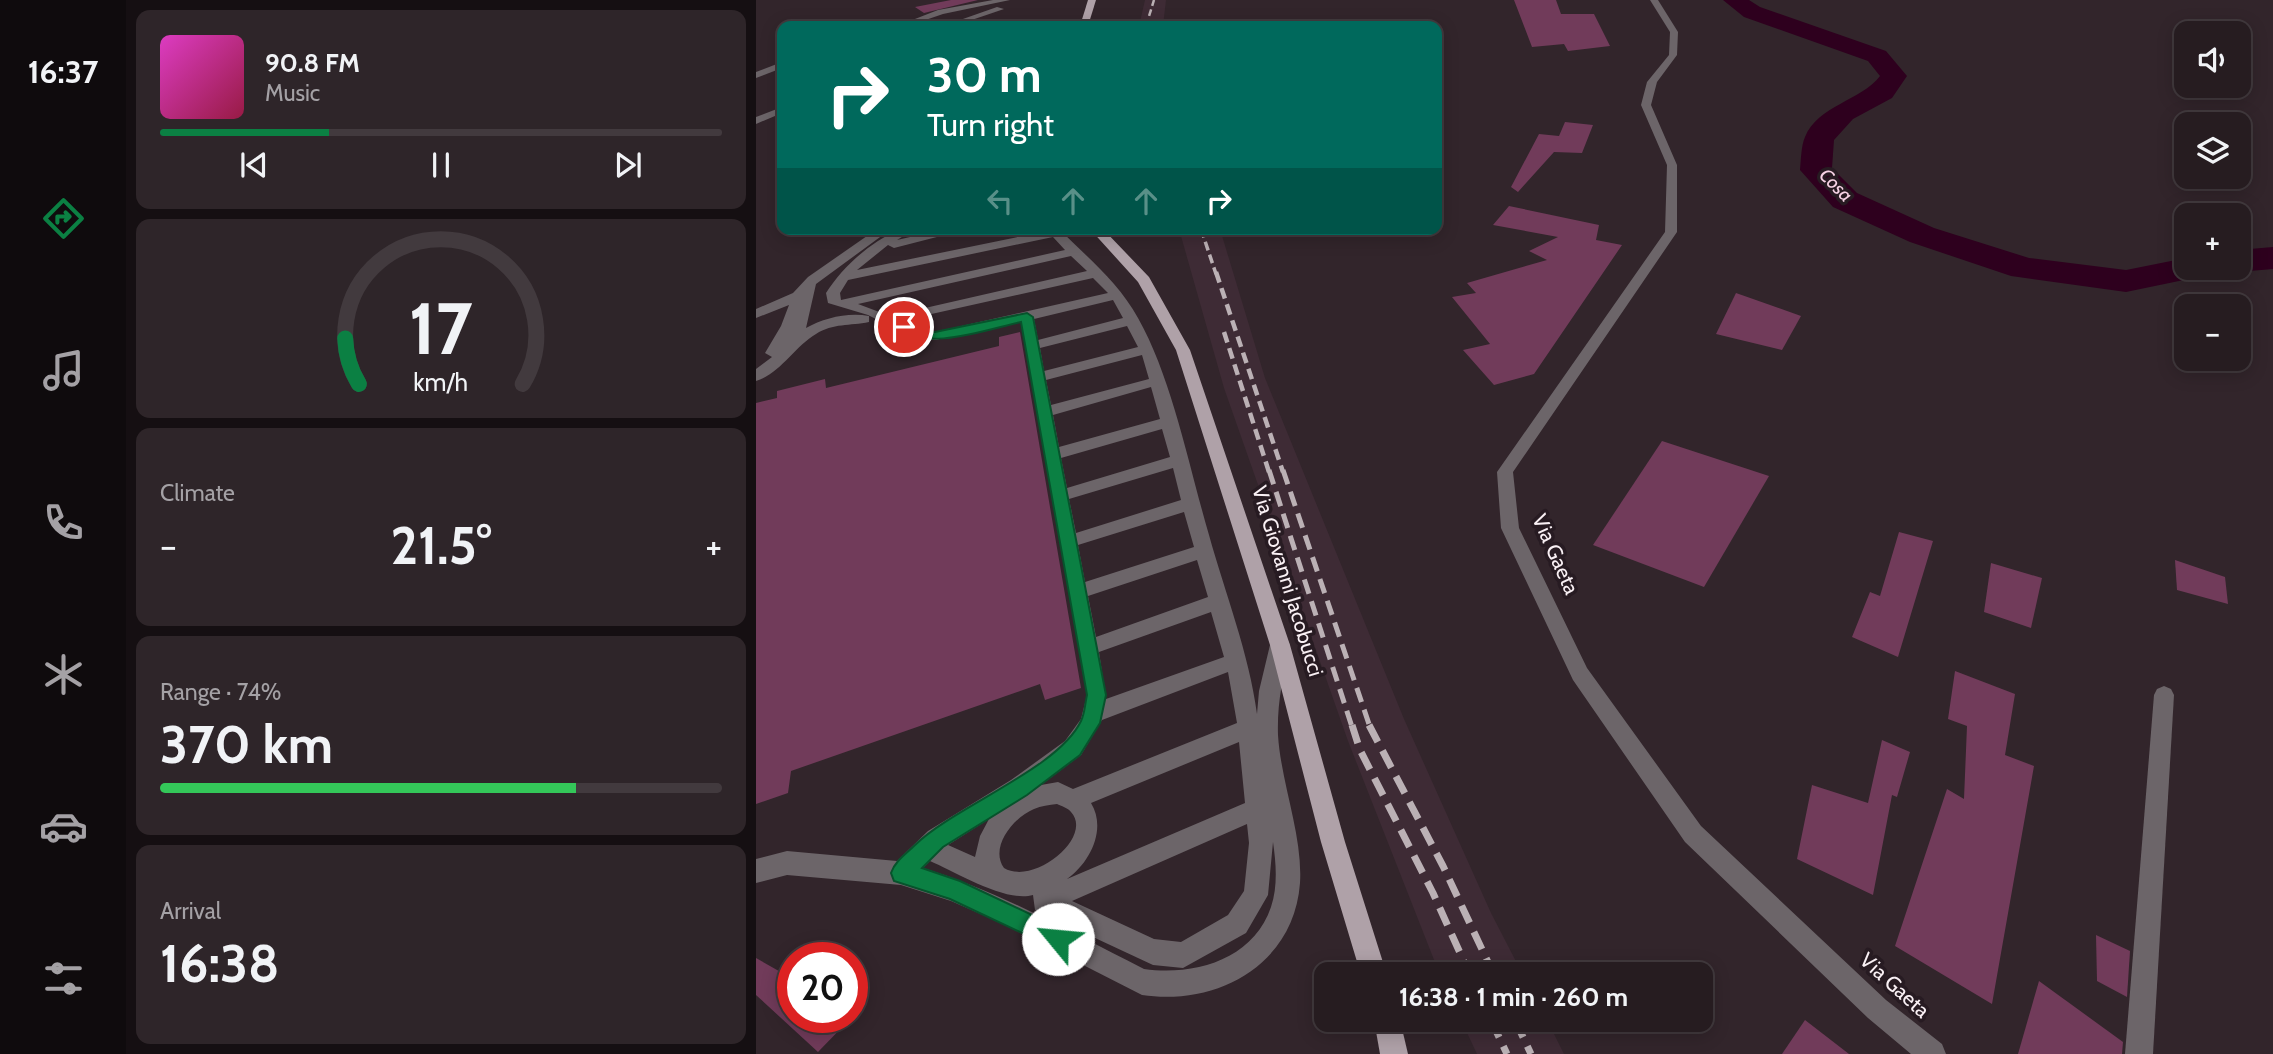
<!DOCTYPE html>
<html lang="en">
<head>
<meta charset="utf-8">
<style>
	body { margin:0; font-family:Cabin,sans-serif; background:#2e2529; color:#f1f3f6; height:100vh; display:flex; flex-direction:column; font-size:26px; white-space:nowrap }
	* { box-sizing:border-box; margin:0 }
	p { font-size:23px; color:#a4a1a5 }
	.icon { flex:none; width:38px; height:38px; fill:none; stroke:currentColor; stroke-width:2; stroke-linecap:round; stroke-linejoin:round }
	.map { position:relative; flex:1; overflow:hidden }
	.drawer { display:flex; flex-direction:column; gap:10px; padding:10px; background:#150f12; width:630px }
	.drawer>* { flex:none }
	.top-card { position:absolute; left:21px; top:21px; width:665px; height:214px; border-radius:14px; box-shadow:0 4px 18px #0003,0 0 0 2px #423a3e; background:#00695c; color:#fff; overflow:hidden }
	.fabs { position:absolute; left:1418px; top:21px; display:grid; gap:14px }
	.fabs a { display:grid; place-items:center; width:77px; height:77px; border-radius:14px; background:#261c20; box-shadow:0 4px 18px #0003,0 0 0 2px #423a3e; font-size:35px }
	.speed { position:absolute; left:21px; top:942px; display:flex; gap:14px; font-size:35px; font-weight:700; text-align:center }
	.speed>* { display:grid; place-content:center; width:91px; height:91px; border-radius:50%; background:#261c20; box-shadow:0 4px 18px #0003,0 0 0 2px #423a3e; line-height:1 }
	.speed .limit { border:10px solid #d22; background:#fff; color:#111 }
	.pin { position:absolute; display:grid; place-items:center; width:60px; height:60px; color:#fff; margin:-30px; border:4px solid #fff; border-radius:50%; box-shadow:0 2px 7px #0007 }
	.me { position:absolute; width:77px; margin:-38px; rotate:298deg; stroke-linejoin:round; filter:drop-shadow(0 0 5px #0008) }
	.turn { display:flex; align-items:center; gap:24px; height:147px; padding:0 35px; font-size:32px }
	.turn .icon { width:91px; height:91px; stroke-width:2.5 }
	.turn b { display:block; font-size:49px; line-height:60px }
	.lanes { display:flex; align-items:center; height:66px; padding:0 35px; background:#0003; justify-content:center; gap:35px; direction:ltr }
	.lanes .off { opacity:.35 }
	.big { font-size:52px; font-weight:700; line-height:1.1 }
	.drawer .tile { flex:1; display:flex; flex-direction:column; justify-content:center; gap:10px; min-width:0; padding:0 24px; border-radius:14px; background:#2e2529 }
	.drawer .dial { align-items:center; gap:0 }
	.dial svg { height:182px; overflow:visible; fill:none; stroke:#423a3e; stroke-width:7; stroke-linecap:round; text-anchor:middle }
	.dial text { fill:#f1f3f6; stroke:none }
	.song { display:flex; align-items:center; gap:21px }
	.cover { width:84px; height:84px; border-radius:10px; background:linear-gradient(135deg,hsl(310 70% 55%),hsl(340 70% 35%)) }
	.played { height:7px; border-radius:4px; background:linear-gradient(90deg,#0b8043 30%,#423a3e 30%) }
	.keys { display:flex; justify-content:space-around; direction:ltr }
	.heat { display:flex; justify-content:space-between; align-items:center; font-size:38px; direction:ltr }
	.charge { height:10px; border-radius:5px; background:linear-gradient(90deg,#34c759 74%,#423a3e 0) }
	.trip { position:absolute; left:558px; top:962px; width:399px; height:70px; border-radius:14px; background:#261c20; box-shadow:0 4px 18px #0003,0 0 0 2px #423a3e; font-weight:700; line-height:70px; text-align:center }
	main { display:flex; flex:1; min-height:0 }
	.menu { display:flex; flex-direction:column; width:126px; justify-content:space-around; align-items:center; background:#0f0b0d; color:#a4a1a5 }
	.menu .icon { width:49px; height:49px }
	.menu .selected { color:#0b8043 }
	.menu b { font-size:32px; color:#f1f3f6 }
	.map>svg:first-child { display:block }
</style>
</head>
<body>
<main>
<nav class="menu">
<b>16:37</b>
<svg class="icon selected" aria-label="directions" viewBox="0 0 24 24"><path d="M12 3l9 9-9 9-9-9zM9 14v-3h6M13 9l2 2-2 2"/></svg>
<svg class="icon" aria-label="music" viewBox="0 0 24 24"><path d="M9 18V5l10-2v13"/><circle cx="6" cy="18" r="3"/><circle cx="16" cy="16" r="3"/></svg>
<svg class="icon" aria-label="phone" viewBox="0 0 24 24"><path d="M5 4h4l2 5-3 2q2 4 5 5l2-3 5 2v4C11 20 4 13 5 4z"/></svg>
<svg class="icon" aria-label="climate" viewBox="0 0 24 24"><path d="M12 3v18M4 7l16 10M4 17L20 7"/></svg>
<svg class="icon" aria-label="car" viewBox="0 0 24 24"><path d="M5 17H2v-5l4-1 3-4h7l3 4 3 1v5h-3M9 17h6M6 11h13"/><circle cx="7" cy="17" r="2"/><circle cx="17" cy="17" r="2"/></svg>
<svg class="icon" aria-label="filters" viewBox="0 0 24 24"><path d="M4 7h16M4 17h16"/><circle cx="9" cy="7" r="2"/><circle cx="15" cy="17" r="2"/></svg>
</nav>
<section class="drawer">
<div class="tile">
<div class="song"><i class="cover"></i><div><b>90.8 FM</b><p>Music</p></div></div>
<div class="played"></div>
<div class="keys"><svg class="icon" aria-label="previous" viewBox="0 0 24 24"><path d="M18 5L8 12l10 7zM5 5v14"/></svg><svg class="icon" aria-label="pause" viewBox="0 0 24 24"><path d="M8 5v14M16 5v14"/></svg><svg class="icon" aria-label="next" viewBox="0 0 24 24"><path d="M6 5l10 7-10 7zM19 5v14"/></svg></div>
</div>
<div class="tile dial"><svg viewBox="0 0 100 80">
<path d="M14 69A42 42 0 1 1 86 69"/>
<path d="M14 69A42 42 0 0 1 8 49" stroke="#0b8043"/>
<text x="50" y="56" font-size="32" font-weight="700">17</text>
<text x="50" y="72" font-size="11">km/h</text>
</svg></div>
<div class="tile"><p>Climate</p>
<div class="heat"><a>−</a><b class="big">21.5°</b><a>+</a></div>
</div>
<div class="tile"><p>Range · 74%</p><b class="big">370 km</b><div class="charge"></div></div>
<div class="tile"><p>Arrival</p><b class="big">16:38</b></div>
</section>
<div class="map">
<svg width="1517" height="1054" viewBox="0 0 1517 1054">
	<rect width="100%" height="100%" fill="#32252b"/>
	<g fill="#3e2b35">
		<polygon points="389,0 410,0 407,26 383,26"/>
		<polygon points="423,229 464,229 509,378 648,719 735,913 767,975 684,975 592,741 468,388"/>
		<polygon points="705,1020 791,1020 808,1054 721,1054"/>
	</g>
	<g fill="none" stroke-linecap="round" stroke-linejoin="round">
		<g fill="#2e001e" fill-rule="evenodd">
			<path d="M967 0H993L1004 7 1130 51 1151 76 1136 98 1097 119 1078 140 1076 168 1101 193 1178 228 1273 258 1370 270 1430 258V268H1452L1447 276 1370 292 1255 276 1154 242 1077 207 1044 170C1045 160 1045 146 1049 137 1062 105 1105 101 1124 76L1112 61 988 17Z"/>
			<polygon points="1517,247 1517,269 1482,272 1468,268 1482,268 1482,250"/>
		</g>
	</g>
	<g fill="#713b5a">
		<polygon points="195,0 222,0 168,13 159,7"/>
		<polygon points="758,0 800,0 805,14 838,14 854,46 812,51 808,44 776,47"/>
		<polygon points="809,122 837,125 826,153 798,152 762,192 755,187 783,134 803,136"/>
		<polygon points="753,206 843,225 840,240 866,245 778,374 738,385 707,350 734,344 696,297 720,293 711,283 791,260 773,251 802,237 737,225"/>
		<polygon points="980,293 1045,316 1026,350 960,334"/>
		<polygon points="264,332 325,688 289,700 284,684 35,771 32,793 0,804 0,403 21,398 21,391 69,379 70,388 243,346 243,337"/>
		<polygon points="906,441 1013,476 948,587 837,545"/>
		<polygon points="1143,532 1177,541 1142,657 1096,637 1114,592 1124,596"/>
		<polygon points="1419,560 1469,577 1472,604 1421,590"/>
		<polygon points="1235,563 1286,578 1275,628 1228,612"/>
		<polygon points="1199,671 1259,694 1249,755 1278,766 1236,1004 1139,946 1191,789 1208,799 1211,726 1192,719"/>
		<polygon points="1126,740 1154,752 1141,797 1136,795 1117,895 1041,859 1056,785 1112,803"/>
		<polygon points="1340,935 1374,951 1371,997 1341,981"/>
		<polygon points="0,958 37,979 37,1017 96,1017 62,1052 0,995"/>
		<polygon points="1283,981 1367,1042 1366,1054 1262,1054"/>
		<polygon points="1049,1020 1093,1054 1026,1054"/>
	</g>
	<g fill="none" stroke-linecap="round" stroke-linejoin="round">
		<g fill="#6c6569" fill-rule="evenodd">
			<polygon points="237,0 254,0 187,14 152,26 141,26 182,10"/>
			<polygon points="894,0 902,0 922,32 921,55 901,82 895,105 921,165 921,232 757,472 763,528 831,668 945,826 1130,1000 1186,1044 1190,1054 1155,1054 1112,1018 929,842 817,680 745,528 741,472 909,232 911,165 885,105 891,82 913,55 914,32"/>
			<polygon points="241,7 248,9 198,26 187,26"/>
			<polygon points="26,62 26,68 0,78 0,72"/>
			<polygon points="26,107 26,113 0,124 0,117"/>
			<path d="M121 229H135L60 284 50 328C68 318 92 312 113 316V322C94 326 77 323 60 334 39 346 24 374 0 381V369L16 357 9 353 25 326 33 305 0 318V309L37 293 52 277Z"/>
			<path d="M143 229H159L141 240 189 229H212L138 248 132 245 101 270 291 231 290 229H303C331 257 363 283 382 318 416 378 433 467 453 535 469 593 493 653 501 714L503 691 514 645 517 639 524 637 531 639 534 645C527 676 521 703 522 735 525 783 547 836 544 883 538 965 461 1006 386 995L243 922 195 901 145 885 31 875 0 883V859L31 851 141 861 172 831 255 780 309 741 325 719 331 695 265 322 179 340H161L112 315 72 303 70 293C88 265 113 244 143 229ZM297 237 309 250 85 300 84 293 92 280ZM315 256 331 271 134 316 102 304ZM337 278 352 293 179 332H164L144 321ZM357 300 367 318 282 340 278 319ZM371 326 382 347 288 371 284 348ZM386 355 393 379 295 405 290 380ZM395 387 404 419 303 447 297 415ZM406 429 414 457 311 488 305 458ZM417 468 425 500 320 533 313 499ZM428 512 438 547 329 582 322 545ZM441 560 452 597 340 637 332 596ZM455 612 468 657 350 699 343 652ZM472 672 481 723 317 789 302 782 285 785 325 755 346 720ZM483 742 489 803 311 879C334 863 351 829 335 803ZM301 804C305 806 312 808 315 812 338 837 278 886 248 868 233 847 258 817 278 809 285 806 293 805 301 804ZM233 819 224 836 219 857 192 845ZM491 824 493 843 488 891 472 915 425 942 398 939 316 901ZM517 842C520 863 522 886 515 907 497 960 438 976 388 969 316 933 245 892 167 868L174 861C200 872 250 903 277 895L279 910 397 965 427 968 490 933 512 895Z"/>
			<polygon points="1408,686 1415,689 1418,695 1397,1054 1369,1054 1398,695 1401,689"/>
		</g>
		<g fill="#afa1a8" fill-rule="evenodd">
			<polygon points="332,0 340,0 332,26 324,26"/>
			<polygon points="334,229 347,229 393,277 434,350 534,645 589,842 631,975 605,975 565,842 514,645 420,350 382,282"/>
			<polygon points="618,1020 644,1020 652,1054 624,1054"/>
		</g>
		<polyline stroke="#bbb1b5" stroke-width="2.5" stroke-dasharray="7 3.5" stroke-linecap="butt" points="390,26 398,0"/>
		<polyline stroke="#bbb1b5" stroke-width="3.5" stroke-dasharray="9 4.5" stroke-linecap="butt" points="445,229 460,274"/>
		<g stroke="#bbb1b5" stroke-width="4.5" stroke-dasharray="11 6" stroke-linecap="butt">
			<polyline points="460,272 527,472"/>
			<polyline points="468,332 513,472"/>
		</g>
		<g stroke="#bbb1b5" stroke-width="5" stroke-dasharray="15 8" stroke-linecap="butt">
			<polyline points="513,470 596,727"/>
			<polyline points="527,470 614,727"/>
		</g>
		<g stroke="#bbb1b5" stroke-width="7" stroke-dasharray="19 10" stroke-linecap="butt">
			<polyline points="596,725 604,750 677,893 714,975"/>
			<polyline points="613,725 687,866 738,975"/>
			<polyline points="735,1020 751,1054"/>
			<polyline points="759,1020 775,1054"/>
		</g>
	</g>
	<path fill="#0b8043" stroke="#07532c" stroke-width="2" d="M271 313 277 317 350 695 344 723 324 755 271 795 187 847 166 868 204 881 310 931 313 939 310 947 302 950 194 899 138 881 135 873C139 861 150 854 159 845 199 806 302 769 325 721 329 713 329 703 331 695L265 322C232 329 167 353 141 327L148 323 164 332H179Z"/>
	<g text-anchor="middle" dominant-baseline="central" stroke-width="7" stroke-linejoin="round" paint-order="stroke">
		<g font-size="19" font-style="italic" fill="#f7d3e5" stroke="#271b22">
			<text transform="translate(1080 185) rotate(45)">Cosa</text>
		</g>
		<g font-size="21" fill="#f9f0f4" stroke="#271b22">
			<text transform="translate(800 554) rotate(66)">Via Gaeta</text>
			<text transform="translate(532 581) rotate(73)">Via Giovanni Jacobucci</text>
			<text transform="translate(1139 985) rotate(42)">Via Gaeta</text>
		</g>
	</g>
</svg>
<div class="fabs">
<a><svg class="icon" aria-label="sound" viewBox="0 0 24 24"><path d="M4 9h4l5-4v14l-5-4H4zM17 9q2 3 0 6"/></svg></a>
<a><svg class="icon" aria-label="layers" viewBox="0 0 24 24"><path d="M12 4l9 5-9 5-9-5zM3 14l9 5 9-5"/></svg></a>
<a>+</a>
<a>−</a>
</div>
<div class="speed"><div class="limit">20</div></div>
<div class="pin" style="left:148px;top:327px;background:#d93025"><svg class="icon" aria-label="arrive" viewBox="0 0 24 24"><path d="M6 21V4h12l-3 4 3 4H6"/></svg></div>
<svg class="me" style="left:302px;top:939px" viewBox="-20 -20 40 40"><circle r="19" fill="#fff"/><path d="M0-13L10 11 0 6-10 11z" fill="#0b8043"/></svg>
<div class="trip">16:38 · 1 min · 260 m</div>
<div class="top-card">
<div class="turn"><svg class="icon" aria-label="right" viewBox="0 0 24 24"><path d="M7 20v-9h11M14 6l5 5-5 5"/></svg><div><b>30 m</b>Turn right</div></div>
<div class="lanes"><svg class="icon off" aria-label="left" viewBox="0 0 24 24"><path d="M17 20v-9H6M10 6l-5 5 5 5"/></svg><svg class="icon off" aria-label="ahead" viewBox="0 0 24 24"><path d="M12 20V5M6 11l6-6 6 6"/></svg><svg class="icon off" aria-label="ahead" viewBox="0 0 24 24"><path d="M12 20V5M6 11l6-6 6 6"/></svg><svg class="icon" aria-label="right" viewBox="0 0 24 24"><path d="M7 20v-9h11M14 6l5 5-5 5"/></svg></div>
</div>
</div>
</main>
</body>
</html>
